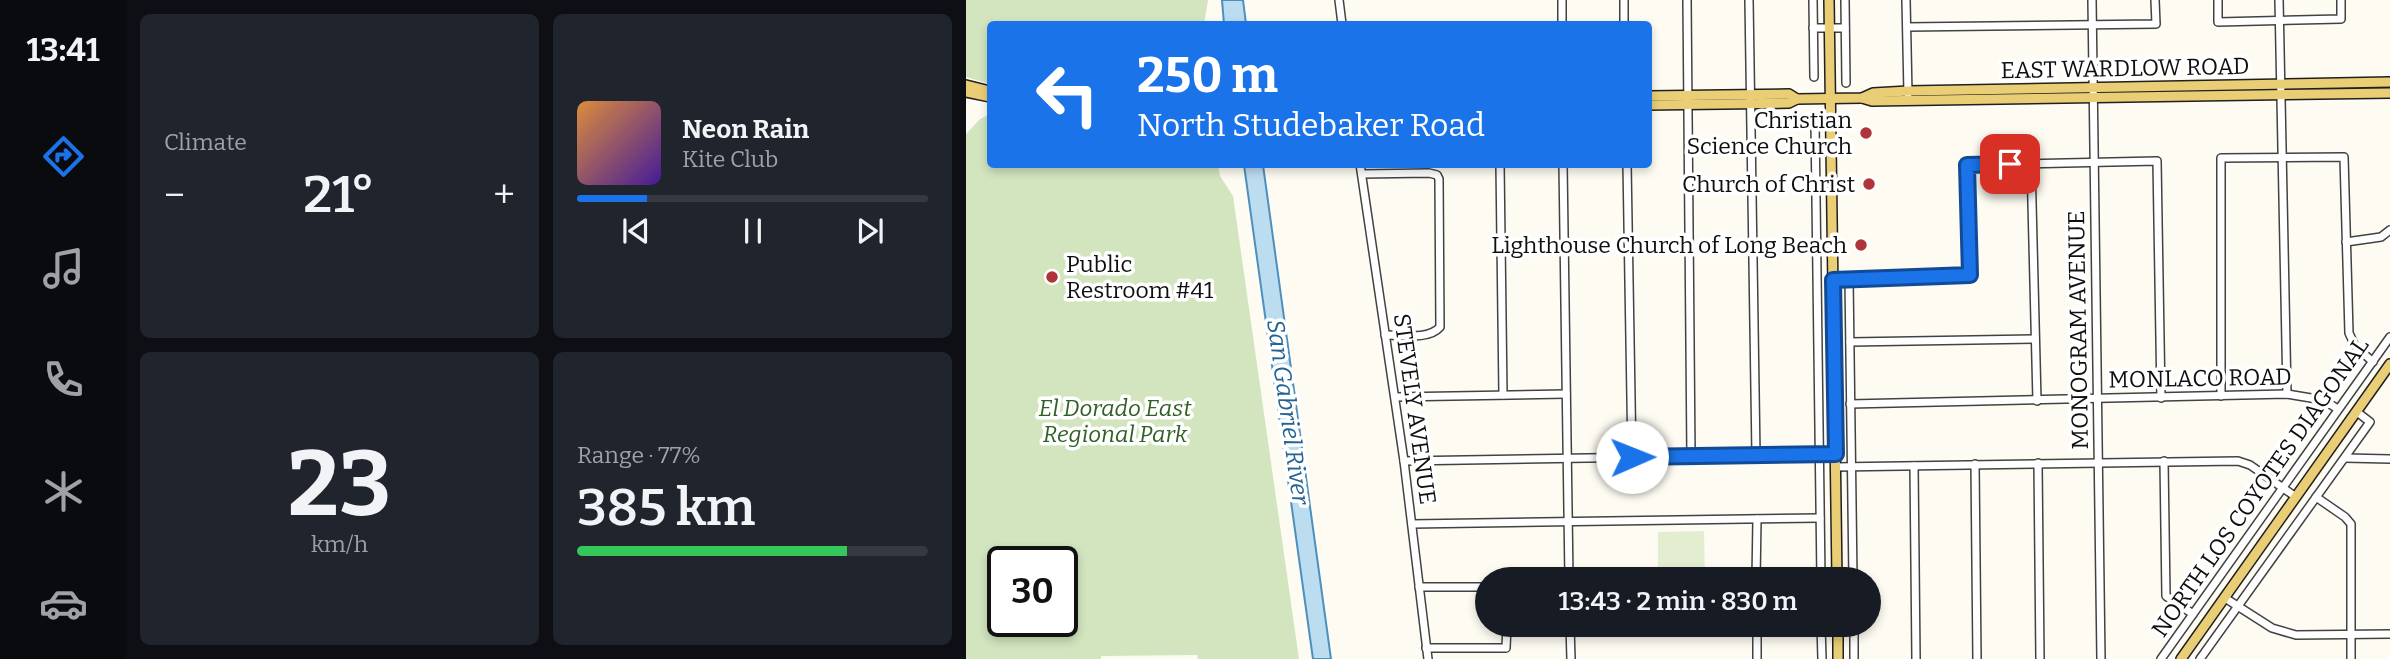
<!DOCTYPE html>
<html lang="en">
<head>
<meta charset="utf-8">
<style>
	body { margin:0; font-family:Bitter,serif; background:#20242c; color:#f1f3f6; height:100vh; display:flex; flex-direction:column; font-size:26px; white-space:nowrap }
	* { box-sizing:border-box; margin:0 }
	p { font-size:23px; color:#9ea1a6 }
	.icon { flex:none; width:38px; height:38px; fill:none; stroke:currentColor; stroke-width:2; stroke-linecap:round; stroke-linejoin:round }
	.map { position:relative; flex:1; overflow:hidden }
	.details { display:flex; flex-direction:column; gap:14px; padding:14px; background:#0d0f14; width:840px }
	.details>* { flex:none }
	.top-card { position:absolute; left:21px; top:21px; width:665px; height:147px; border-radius:7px; box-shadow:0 4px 10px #0003; background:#1a73e8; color:#fff; overflow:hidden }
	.speed { position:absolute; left:21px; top:546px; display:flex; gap:14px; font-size:35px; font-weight:700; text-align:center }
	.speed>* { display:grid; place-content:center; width:91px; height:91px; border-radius:50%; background:#171b24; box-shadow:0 4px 10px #0003; line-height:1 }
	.speed .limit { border:4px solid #111; border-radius:10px; background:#fff; color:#111 }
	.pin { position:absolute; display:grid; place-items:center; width:60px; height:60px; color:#fff; margin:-30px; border-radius:14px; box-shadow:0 4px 10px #0006 }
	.me { position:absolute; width:77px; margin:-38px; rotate:89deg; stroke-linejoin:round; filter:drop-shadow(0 0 5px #0008) }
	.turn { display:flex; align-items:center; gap:24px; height:147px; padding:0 35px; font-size:32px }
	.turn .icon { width:91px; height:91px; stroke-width:2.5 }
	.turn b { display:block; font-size:49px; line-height:60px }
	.big { font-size:52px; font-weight:600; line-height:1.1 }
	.details .card { flex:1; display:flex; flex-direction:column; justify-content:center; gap:10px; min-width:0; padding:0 24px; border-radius:10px; background:#20242c }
	.details .dial { align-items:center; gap:0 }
	.dial b { font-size:91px; line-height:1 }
	.song { display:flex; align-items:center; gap:21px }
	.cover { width:84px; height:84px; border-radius:10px; background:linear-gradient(135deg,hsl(30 70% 55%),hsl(260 70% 35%)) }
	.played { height:7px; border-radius:4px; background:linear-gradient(90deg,#1a73e8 20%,#363941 20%) }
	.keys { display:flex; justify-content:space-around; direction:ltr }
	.heat { display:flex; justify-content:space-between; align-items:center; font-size:38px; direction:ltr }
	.charge { height:10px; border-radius:5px; background:linear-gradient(90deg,#34c759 77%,#363941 0) }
	.details .tiles { flex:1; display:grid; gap:14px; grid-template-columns:repeat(2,1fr) }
	.trip { position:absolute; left:509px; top:567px; width:406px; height:70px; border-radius:35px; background:#171b24; box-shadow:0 4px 10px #0003; font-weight:600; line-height:70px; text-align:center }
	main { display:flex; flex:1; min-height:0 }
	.tab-bar { display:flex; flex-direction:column; width:126px; justify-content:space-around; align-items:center; background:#090b0e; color:#9ea1a6 }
	.tab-bar .icon { width:49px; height:49px }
	.tab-bar .active { color:#1a73e8 }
	.tab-bar b { font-size:32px; color:#f1f3f6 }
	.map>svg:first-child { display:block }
</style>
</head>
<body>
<main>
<nav class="tab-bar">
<b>13:41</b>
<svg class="icon active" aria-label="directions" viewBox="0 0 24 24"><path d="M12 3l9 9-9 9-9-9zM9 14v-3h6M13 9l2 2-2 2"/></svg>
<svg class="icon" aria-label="music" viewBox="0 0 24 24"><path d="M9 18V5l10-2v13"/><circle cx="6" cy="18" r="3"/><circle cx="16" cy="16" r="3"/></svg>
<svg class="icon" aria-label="phone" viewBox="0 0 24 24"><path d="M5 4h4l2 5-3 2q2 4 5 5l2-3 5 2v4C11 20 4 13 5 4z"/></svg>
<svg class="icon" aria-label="climate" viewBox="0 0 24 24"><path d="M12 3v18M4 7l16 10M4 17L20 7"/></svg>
<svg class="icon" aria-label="car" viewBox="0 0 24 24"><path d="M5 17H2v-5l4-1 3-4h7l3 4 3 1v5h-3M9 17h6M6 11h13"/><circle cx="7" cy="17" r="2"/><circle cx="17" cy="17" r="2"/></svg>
</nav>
<section class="details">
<div class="tiles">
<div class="card"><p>Climate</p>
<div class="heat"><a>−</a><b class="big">21°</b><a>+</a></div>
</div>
<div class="card">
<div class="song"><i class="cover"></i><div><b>Neon Rain</b><p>Kite Club</p></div></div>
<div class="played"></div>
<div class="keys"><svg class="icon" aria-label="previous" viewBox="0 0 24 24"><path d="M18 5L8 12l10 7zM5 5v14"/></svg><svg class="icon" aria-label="pause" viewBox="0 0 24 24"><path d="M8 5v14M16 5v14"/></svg><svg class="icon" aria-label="next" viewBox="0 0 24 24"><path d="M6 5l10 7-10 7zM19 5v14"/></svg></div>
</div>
<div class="card dial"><b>23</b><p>km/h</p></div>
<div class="card"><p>Range · 77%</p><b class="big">385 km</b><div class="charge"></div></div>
</div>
</section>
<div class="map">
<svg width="1424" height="659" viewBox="0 0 1424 659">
	<rect width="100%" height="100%" fill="#fefbf2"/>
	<g fill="#d2e5bf" fill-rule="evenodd">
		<polygon points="0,0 242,0 238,24 24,24 24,84 0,77"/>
		<path d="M24 114V164L252 165 254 176 267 196 333 659H232L231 655 135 656V659H0V134L14 119ZM37 562H96V621H37Z"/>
	</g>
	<polygon fill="#e3edd0" points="738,531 739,579 692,579 692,532"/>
	<g fill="#bcdcf0" stroke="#4b90bf" stroke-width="2">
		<polygon points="256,0 277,0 280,24 258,24"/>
		<polygon points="278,165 297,165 365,659 347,659"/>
	</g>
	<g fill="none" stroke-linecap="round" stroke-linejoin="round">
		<g stroke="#424242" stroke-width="10">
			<g id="minor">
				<polyline points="373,0 376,24"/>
				<polyline points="596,0 596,24"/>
				<polyline points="658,0 658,24"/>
				<polyline points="721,0 725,456"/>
				<polyline points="783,0 790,455"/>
				<polyline points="847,0 848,77"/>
				<polyline points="879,0 880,83"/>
				<polyline points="940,0 942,94"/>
				<polyline points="1126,0 1135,659"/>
				<polyline points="1252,0 1252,22 1375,19 1375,0"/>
				<polyline points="1313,0 1321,394"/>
				<polyline points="941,27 1190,24 1189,0"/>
				<polyline points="847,28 879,28"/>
				<polyline points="849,122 855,579"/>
				<polyline points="1065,163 1071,401"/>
				<polyline points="394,164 438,461 462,659"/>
				<polyline points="534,164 537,395"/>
				<polyline points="597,164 603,579"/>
				<polyline points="661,164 666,457"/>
				<path d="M396 174 463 173 471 175 473 179 474 327C463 340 436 335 419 335"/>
				<polyline points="1380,242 1415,237 1424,230"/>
				<polyline points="883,279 887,579"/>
				<polyline points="867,280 1004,275 1001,165 1191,161 1195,398"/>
				<polyline points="884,342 1069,339"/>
				<polyline points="1255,396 1255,158 1378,157 1383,333 1389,346 1407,362"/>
				<polyline points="429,397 600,394"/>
				<polyline points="884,404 1321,394 1357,400 1372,409"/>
				<polyline points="1379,458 1424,459"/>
				<polyline points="438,461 870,454"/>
				<polyline points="1198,461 1200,596 1227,614"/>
				<polyline points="1072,463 1074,659"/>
				<polyline points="1009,464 1011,659"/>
				<polyline points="948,466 950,659"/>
				<polyline points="870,467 1272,461 1284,465 1330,497"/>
				<polyline points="1350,497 1379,517 1385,524 1385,659"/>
				<polyline points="446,524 854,518"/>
				<polyline points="790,579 791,519"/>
				<polyline points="453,587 522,587"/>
				<polyline points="1259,598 1306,628 1330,635 1424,634"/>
				<polyline points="604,625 605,659"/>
				<polyline points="791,625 791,659"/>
				<polyline points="855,625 856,659"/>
				<polyline points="888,625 888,659"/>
				<polyline points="460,648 540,648 541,625"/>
				<polyline points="1195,659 1424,337"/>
				<polyline points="1234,659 1404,422 1391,412"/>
			</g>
		</g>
		<g stroke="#202020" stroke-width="12">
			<g id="major">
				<polyline points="863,0 871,579"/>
				<polyline points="0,85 24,91"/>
				<polyline points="0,92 24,97"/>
				<polyline points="682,96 823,94 831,99"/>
				<polyline points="896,98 906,101 1424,93"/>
				<polyline points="682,105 823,103 831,99 896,98 907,93 942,91 1424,82"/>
				<polyline points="872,625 872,659"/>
				<polyline points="1215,659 1424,364"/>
			</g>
		</g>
		<use href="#minor" stroke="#fff" stroke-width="7"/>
		<use href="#major" stroke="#eace76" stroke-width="9"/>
	</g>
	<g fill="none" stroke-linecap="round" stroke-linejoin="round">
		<g stroke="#114b97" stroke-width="18">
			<polyline id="route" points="666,457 870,454 867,280 1004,275 1001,165 1044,164"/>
		</g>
		<use href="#route" stroke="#1a73e8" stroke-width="12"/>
	</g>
	<g fill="#b0353a" stroke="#fff" stroke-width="2.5">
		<circle cx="900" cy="133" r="7"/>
		<circle cx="903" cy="184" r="7"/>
		<circle cx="895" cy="245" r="7"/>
		<circle cx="86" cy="277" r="7"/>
	</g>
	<g text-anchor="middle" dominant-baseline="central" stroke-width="7" stroke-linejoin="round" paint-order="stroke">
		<g font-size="23" fill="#0f0f0f" stroke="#fff">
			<text transform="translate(1159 68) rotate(-1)">EAST WARDLOW ROAD</text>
			<text transform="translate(1112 330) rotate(-91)">MONOGRAM AVENUE</text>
			<text transform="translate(1234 378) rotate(-1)">MONLACO ROAD</text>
			<text transform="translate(449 409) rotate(82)">STEVELY AVENUE</text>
			<text transform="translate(1294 487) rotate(-55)">NORTH LOS COYOTES DIAGONAL</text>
		</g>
		<g font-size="23" fill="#0f0f0f" stroke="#fff" text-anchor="end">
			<text x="886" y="120">Christian<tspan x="886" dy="26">Science Church</tspan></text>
			<text x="889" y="184">Church of Christ</text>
			<text x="881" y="245">Lighthouse Church of Long Beach</text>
			<text x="100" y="264" text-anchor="start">Public<tspan x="100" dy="26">Restroom #41</tspan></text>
		</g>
		<g font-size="23" font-style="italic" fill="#316026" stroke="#fff">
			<text x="149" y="408">El Dorado East<tspan x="149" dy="26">Regional Park</tspan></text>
		</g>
		<g font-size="24" font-style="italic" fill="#256394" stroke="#fff">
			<text transform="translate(322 412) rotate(82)">San Gabriel River</text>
		</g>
	</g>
</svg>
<div class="speed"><div class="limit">30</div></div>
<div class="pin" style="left:1044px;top:164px;background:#d93025"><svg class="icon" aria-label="arrive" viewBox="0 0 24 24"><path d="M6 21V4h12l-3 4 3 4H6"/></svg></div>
<svg class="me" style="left:666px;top:457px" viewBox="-20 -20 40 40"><circle r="19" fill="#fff"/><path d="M0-13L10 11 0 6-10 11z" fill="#1a73e8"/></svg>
<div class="trip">13:43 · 2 min · 830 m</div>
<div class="top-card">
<div class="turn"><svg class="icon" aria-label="left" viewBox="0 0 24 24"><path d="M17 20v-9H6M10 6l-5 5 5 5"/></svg><div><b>250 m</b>North Studebaker Road</div></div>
</div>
</div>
</main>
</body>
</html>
